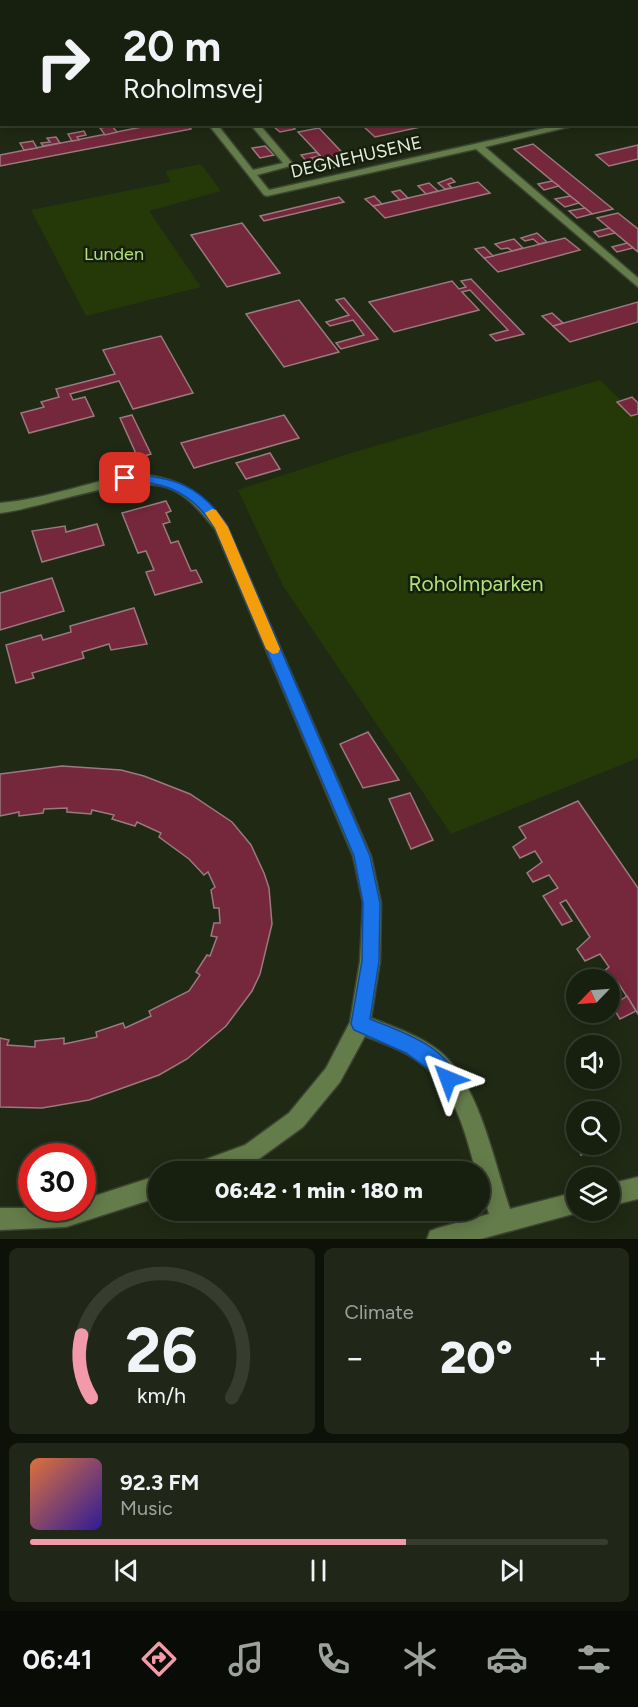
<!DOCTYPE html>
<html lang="en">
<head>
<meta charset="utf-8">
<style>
	body { margin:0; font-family:Figtree,sans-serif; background:#202718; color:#f1f3f6; height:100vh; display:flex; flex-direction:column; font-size:22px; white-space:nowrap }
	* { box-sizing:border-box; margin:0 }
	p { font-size:20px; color:#9ea29e }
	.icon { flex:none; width:33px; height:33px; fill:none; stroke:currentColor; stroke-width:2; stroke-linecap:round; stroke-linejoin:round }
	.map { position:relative; height:1239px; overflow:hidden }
	.details { display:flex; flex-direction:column; gap:9px; padding:9px; background:#0d1108; flex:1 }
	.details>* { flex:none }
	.top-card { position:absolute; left:0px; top:0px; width:639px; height:126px; box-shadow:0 3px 15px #0003,0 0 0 2px #363d2f; background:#171f0f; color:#f1f3f6; overflow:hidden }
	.needle { width:39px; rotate:245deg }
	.tools { position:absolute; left:566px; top:969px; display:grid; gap:12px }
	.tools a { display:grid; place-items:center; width:54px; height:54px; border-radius:50%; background:#171f0f; box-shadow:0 3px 15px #0003,0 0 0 2px #363d2f; font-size:30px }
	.speed { position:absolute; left:18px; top:1143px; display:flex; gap:12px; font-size:30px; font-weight:700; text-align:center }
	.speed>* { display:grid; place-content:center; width:78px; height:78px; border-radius:50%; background:#171f0f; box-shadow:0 3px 15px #0003,0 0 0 2px #363d2f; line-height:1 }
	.speed .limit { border:9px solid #d22; background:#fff; color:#111 }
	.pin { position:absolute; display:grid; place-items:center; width:51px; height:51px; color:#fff; margin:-26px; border-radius:12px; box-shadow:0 3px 9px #0006 }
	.me { position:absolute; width:66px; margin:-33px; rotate:316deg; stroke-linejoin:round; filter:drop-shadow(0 0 4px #0008) }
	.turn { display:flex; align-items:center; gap:21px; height:126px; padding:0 24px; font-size:27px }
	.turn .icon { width:78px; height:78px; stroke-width:2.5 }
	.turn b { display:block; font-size:42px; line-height:51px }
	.big { font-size:45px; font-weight:800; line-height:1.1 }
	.details .widget { flex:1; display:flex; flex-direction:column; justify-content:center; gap:9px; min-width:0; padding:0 21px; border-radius:9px; background:#202718 }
	.details .dial { align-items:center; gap:0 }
	.dial svg { height:156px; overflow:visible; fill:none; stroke:#363d2f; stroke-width:7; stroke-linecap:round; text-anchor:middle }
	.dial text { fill:#f1f3f6; stroke:none }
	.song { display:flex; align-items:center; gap:18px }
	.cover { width:72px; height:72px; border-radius:9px; background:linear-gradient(135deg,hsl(20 70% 55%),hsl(250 70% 35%)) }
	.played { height:6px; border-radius:3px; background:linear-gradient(90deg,#f39aaa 65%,#363d2f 65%) }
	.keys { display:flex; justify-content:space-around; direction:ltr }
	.heat { display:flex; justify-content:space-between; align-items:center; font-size:33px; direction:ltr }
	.details .tiles { flex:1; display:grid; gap:9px; grid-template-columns:1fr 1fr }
	.widget:last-child { grid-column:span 2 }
	.trip { position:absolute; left:148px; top:1161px; width:342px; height:60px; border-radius:30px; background:#171f0f; box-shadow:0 3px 15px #0003,0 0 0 2px #363d2f; font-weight:800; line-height:60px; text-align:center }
	.tabs { display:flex; height:96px; justify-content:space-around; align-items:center; background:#090c06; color:#9ea29e }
	.tabs .icon { width:42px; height:42px }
	.tabs .on { color:#f39aaa }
	.tabs b { font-size:27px; color:#f1f3f6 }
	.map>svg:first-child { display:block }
</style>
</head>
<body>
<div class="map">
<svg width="638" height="1239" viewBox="0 0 638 1239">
	<rect width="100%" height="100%" fill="#1f2914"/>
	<g fill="#243907">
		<polygon points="201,164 221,191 149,211 201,287 86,316 31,210 171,182 165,171"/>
		<polygon points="600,380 638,417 638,758 451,834 283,586 238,490 351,453"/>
	</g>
	<g fill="#75273b" stroke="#997a7f" stroke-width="1.5">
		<polygon points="157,124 187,124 191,129 0,166 0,155"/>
		<polygon points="291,124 295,129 280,132 274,127"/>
		<polygon points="377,124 434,124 375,137 364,127"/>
		<polygon points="112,126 117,132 105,135 100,128"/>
		<polygon points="319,128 353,164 332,168 298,132"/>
		<polygon points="84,131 86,135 77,137 79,140 72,141 68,134"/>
		<polygon points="56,137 60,143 43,146 41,143 50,142 47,138"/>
		<polygon points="33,141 37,148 24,150 20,143"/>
		<polygon points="533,144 613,209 592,214 514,149"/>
		<polygon points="638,145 638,159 609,166 596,155"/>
		<polygon points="265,146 274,155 260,158 252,148"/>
		<polygon points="316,152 320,156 311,158 315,161 308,163 301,155"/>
		<polygon points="328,164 332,168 316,172 312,168"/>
		<polygon points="451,178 455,182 448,184 452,188 445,189 438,183"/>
		<polygon points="552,181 559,186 544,190 538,184"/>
		<polygon points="478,182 490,193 385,218 373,206"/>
		<polygon points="429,183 438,191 426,194 418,186"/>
		<polygon points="400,190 408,198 400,200 392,192"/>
		<polygon points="374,196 382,204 373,206 365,199"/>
		<polygon points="570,196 579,203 565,207 555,199"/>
		<polygon points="339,197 344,202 264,221 260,216"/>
		<polygon points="585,208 592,214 577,218 569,211"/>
		<polygon points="618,213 638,229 638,252 597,218"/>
		<polygon points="242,223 280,273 227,287 191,235"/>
		<polygon points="609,228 615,233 599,237 594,232"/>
		<polygon points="537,233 547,242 539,244 533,239 525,241 521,238"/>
		<polygon points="565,238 580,250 498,272 484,258"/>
		<polygon points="514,239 523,248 512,251 508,248 501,249 495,244"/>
		<polygon points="627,243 633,248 617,252 612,247"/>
		<polygon points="484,247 493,256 484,258 475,249"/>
		<polygon points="471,279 524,334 496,341 490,335 508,330 470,290 462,292 479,310 394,332 369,302 452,281 459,289 466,287 461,281"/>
		<polygon points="344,298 378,339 341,349 336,343 364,335 353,320 330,326 326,322 349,315 336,300"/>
		<polygon points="299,300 339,352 284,367 246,314"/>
		<polygon points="638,302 638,322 570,342 553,326"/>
		<polygon points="552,313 563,323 553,326 542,316"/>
		<polygon points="161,336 193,393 133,409 119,381 70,394 73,400 85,397 94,416 29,433 21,413 44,407 41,402 59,397 56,389 115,374 103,350"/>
		<polygon points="632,397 638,403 638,414 631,416 617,402"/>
		<polygon points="132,415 151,454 138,458 120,418"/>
		<polygon points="284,415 299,438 194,468 181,443"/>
		<polygon points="270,453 280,469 246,479 236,463"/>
		<polygon points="166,501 171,511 166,513 170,522 163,524 171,543 178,541 191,571 196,570 202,582 155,595 146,572 154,570 146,551 138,553 122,513"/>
		<polygon points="97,524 104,545 42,562 32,531 65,526 66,532"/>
		<polygon points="52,578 64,611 0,630 0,593"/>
		<polygon points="134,608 147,644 111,650 109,644 82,652 84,658 32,673 34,678 16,683 6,645 41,635 43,640 71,632 70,626"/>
		<polygon points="368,732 399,780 363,788 340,744"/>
		<polygon points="62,766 121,770 144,776 190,794 232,822 251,845 264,873 269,888 272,924 260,974 252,991 226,1026 187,1059 159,1075 89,1100 42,1108 0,1107 0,1038 9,1040 7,1045 35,1047 35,1041 64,1038 64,1044 97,1037 96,1032 123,1023 125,1028 151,1016 149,1011 189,991 200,975 196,972 207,955 210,956 217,937 211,936 214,923 220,923 219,908 214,908 211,890 215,887 208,872 204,875 189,859 159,837 161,833 137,822 135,826 112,819 114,815 92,810 91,814 67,812 67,808 44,809 43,813 19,816 19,812 0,816 0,774"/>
		<polygon points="410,793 433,840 411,849 389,799"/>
		<polygon points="578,801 638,888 638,1014 617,981 609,985 609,980 594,979 609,967 600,954 585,961 577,949 590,937 566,900 560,903 572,921 562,925 543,896 558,888 549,875 533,882 527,873 542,862 535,851 520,858 513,847 526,838 519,827"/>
		<polygon points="627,996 636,1011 620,1019 612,1006"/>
		<polygon points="577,1144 599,1144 601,1148 581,1155"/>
	</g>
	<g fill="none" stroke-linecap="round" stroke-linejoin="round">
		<g stroke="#3b4430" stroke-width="3">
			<g id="minor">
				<polygon points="5,0 13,0 13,2 6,2"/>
				<polygon points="269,0 277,0 278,2 270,2"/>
				<polygon points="310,0 318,0 319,2 311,2"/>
				<polygon points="497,0 509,2 498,2"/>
				<polygon points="208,124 217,124 253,170 283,163 250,124 259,124 294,165 257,175 269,190 563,124 581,124 485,147 638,278 638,287 476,149 267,196 264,195"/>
				<path d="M136 474C180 477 198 491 226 524L371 856 381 903 380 961 371 1018C396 1028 425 1037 445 1056 481 1092 494 1162 510 1209L576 1192V1210L584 1211 481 1239H427L430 1231 438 1228 489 1214 480 1184V1172H476C466 1135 455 1089 423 1065 406 1051 385 1044 365 1036L340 1082 303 1127 252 1164 231 1172H190L193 1164 245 1145 289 1113 326 1068 350 1022 360 961 363 903 353 856 215 529C203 515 192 500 175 491 136 469 47 508 0 513V503C46 499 90 481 136 474Z"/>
				<polygon points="159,1175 159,1197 66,1227 0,1230 0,1208 82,1208 82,1200"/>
				<polygon points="638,1177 638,1199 609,1206 609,1184"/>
			</g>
		</g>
		<use href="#minor" fill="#647b4a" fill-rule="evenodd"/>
	</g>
	<path fill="#1a73e8" stroke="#114b97" stroke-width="1.5" d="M125 474C172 476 202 485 228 527L370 856 380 903 379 961 370 1019C402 1032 444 1045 458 1079L455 1085 448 1088 442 1085 431 1071 406 1053 354 1030 351 1024 362 961 363 903 354 856 215 528C201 506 182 489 155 484 144 481 132 484 121 481V475Z"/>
	<polygon fill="#f59e0b" points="212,509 216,510 228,527 280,649 278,653 273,654 266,649 215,528 205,513"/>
	<g text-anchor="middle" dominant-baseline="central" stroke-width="5" stroke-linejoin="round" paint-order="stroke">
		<g font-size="18" fill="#e6eddf" stroke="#151f0b">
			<text transform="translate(356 157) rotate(-13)">DEGNEHUSENE</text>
		</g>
		<g font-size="18" fill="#b1e17b" stroke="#151f0b">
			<text x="114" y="254">Lunden</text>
		</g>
		<g font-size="21" fill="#b1e17b" stroke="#151f0b">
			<text x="476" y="583">Roholmparken</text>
		</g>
	</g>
</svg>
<div class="tools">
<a><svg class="needle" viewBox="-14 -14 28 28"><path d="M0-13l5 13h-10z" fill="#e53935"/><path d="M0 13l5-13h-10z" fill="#9ea29e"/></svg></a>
<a><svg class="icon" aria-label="sound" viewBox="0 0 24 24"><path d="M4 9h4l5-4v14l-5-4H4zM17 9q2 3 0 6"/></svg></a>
<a><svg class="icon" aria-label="search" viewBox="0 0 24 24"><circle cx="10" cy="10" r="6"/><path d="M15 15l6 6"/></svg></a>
<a><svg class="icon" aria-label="layers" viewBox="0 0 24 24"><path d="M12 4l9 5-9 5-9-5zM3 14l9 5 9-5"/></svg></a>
</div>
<div class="speed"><div class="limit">30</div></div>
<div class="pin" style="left:125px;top:478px;background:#d93025"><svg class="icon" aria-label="arrive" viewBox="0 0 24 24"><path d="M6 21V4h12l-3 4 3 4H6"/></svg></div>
<svg class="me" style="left:448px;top:1079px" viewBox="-20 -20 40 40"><path d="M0-17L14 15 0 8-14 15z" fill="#1a73e8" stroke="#fff" stroke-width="4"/></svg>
<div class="trip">06:42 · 1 min · 180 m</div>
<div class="top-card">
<div class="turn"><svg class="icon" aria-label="right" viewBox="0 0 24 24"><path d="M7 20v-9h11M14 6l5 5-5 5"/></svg><div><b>20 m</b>Roholmsvej</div></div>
</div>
</div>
<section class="details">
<div class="tiles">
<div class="widget dial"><svg viewBox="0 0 100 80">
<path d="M14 69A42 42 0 1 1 86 69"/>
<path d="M14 69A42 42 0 0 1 9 37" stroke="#f39aaa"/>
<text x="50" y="56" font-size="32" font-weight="700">26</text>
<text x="50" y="72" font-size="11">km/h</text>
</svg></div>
<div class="widget"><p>Climate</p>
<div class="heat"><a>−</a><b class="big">20°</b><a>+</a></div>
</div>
<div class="widget">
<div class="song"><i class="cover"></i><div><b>92.3 FM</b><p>Music</p></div></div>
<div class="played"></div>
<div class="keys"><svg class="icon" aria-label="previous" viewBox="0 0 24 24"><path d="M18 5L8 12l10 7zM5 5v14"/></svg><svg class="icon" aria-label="pause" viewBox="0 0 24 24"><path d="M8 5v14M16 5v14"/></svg><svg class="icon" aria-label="next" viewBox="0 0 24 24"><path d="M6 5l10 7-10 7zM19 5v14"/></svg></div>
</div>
</div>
</section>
<nav class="tabs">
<b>06:41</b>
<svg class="icon on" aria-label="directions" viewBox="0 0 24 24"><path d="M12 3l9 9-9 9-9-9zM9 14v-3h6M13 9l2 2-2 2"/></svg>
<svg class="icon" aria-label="music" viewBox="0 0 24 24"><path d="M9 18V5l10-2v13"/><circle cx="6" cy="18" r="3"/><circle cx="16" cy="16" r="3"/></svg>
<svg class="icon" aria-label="phone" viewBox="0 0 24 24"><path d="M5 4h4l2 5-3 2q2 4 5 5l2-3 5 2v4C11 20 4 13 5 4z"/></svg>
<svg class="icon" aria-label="climate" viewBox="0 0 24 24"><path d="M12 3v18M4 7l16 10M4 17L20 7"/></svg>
<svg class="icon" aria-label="car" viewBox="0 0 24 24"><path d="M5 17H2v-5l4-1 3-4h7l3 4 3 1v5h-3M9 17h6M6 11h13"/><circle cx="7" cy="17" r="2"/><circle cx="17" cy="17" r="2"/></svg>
<svg class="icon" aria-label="filters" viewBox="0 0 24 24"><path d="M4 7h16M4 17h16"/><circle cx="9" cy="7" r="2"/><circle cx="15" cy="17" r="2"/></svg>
</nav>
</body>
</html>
